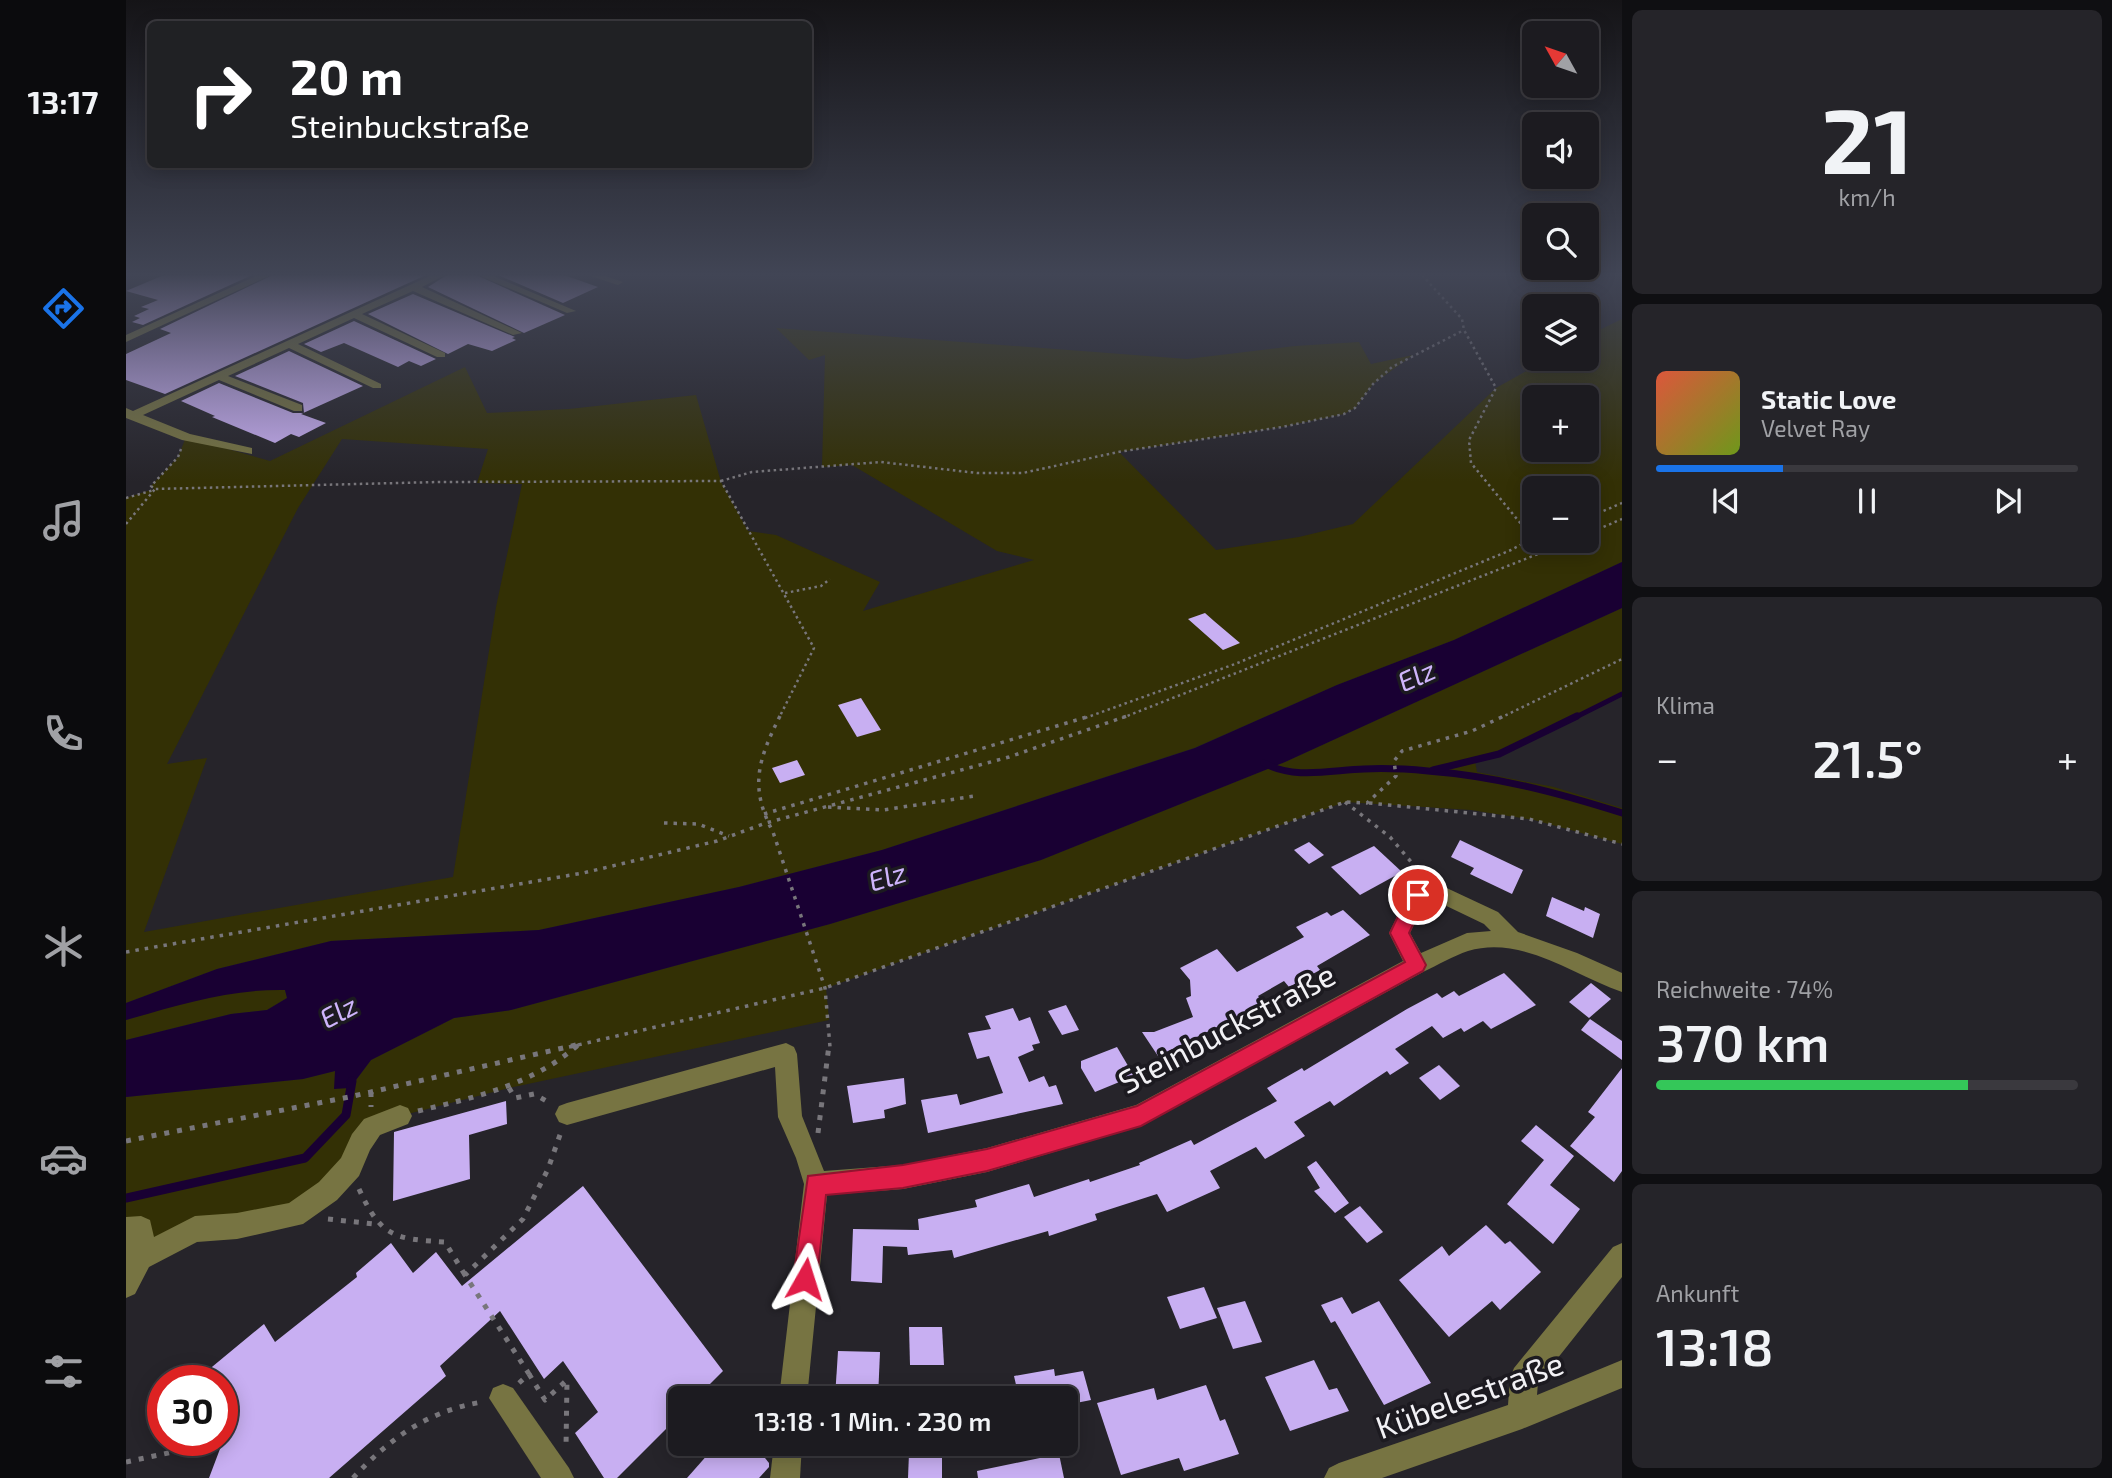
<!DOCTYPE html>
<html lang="de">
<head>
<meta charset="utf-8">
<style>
	body { margin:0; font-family:"Exo 2",sans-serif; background:#252429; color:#f1f3f6; height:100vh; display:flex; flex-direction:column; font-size:26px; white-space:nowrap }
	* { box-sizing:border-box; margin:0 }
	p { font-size:23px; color:#a0a1a5 }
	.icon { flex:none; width:38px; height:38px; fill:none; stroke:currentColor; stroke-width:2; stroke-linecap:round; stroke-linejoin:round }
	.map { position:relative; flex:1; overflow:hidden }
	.details { display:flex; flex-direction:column; gap:10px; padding:10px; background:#0f0f12; width:490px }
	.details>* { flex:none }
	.hud { position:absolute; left:21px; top:21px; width:665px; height:147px; border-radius:10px; box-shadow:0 4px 18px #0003,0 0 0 2px #3a393e; background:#202124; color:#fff; overflow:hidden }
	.needle { width:46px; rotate:310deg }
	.fabs { position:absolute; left:1396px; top:21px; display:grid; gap:14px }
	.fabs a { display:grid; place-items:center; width:77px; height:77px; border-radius:10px; background:#1c1b20; box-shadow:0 4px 18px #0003,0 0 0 2px #3a393e; font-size:35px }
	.speed { position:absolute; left:21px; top:1365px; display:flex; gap:14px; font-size:35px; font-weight:700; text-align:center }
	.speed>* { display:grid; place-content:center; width:91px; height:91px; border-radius:50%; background:#1c1b20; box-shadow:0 4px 18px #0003,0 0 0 2px #3a393e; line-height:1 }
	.speed .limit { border:10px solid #d22; background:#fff; color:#111 }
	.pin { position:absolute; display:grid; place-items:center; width:60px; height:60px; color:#fff; margin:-30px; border:4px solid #fff; border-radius:50%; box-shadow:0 2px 7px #0007 }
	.me { position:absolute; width:77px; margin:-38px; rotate:6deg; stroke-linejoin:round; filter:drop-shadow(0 0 5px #0008) }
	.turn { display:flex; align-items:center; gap:24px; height:147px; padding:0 28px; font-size:32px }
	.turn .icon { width:91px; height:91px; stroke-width:2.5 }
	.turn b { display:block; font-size:49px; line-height:60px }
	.big { font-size:52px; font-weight:600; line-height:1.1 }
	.details .card { flex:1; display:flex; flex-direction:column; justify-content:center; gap:10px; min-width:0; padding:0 24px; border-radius:10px; background:#252429 }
	.details .dial { align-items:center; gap:0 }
	.dial b { font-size:91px; line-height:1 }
	.song { display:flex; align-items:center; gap:21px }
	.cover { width:84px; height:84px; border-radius:10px; background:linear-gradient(135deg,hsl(10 70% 55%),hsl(80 70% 35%)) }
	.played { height:7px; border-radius:4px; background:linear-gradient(90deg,#1a73e8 30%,#3a393e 30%) }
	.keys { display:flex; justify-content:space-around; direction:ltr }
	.heat { display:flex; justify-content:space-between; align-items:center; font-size:38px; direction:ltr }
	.charge { height:10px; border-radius:5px; background:linear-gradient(90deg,#34c759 74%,#3a393e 0) }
	.trip { position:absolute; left:542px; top:1386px; width:410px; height:70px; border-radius:10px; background:#1c1b20; box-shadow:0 4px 18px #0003,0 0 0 2px #3a393e; font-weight:600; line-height:70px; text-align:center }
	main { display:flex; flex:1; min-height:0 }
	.dock { display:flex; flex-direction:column; width:126px; justify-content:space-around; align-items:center; background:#0b0b0d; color:#a0a1a5 }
	.dock .icon { width:49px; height:49px }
	.dock .selected { color:#1a73e8 }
	.dock b { font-size:32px; color:#f1f3f6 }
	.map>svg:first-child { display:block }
</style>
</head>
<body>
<main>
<nav class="dock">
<b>13:17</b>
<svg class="icon selected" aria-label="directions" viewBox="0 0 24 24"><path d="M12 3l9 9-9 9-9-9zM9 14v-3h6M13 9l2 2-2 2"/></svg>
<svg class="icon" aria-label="music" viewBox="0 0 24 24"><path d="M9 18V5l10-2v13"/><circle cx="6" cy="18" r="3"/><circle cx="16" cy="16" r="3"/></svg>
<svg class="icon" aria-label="phone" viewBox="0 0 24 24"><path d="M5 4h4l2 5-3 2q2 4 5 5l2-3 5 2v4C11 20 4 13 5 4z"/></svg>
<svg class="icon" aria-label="climate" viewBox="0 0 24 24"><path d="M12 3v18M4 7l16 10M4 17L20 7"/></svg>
<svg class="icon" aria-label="car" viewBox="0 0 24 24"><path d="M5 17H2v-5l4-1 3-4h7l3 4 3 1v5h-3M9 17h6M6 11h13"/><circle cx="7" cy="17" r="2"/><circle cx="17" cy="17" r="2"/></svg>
<svg class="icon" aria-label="filters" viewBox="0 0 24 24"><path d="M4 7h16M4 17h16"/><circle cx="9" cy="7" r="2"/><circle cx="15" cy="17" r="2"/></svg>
</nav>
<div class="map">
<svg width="1496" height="1478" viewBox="0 0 1496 1478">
	<rect width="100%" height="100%" fill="#26242a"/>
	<g fill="#333005" fill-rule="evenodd">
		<path d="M1496 319V562L1328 640 1211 685 1068 748 756 850 613 887 413 930 205 941 91 969 0 1003V498L28 489 25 486 52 457 60 437 144 461 339 367 361 413 443 409 570 395 595 482 622 531 650 535 754 582 737 611 908 560 871 551 726 465 696 467 699 355 683 360 650 328 1061 359 1169 346 1233 342 1245 364 1287 355 1247 384 1229 408 1218 414 1156 427 993 452 1090 550 1173 537 1227 524 1370 388 1422 359H1461V336ZM1409 397H1461V450H1409ZM216 439 362 449 351 483 396 484 370 607 327 877 18 932 81 758 41 764 172 508ZM1409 488H1461V541H1409Z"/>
		<polygon points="1496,608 1496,694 1373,754 1349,761 1351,772 1428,787 1496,808 1496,844 1408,820 1345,810 1219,802 700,988 703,1020 383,1088 274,1116 246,1127 224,1167 143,1219 14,1258 0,1230 0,1097 177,1079 209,1071 224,1088 245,1060 328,1018 385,1010 704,924 915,860 1159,762"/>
		<polygon points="127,989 159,990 161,998 141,1010 105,1014 0,1040 0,1020 62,1001"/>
	</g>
	<path fill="#190033" d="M1496 562V608L1159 762 915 860 704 924 385 1010 328 1018 245 1060 224 1088 208 1089 209 1071 177 1079 0 1097V1040L105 1014 141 1010 161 998 159 990C103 989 53 1005 0 1020V1003L91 969 205 941 413 930 613 887 756 850 1069 748 1211 685 1328 640Z"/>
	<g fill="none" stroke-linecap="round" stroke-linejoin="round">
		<polyline stroke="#190033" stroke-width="5" points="1448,718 1496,694"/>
		<g stroke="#190033" stroke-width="7">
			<path d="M1138 763C1168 780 1206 770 1238 769 1260 768 1281 769 1302 771 1369 776 1433 793 1496 813"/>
			<polyline points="1307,770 1373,754 1451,716"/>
		</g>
		<polyline stroke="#190033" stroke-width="9" points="0,1198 179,1158 220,1115 226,1081"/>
	</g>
	<g fill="#c8aff2">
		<polygon points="38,275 126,275 17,325 6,322 14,318 8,316 23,309 15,307 32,300 0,291"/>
		<polygon points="147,275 300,275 39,394 0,380 0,354 45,333 34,329"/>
		<polygon points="321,275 350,275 439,315 398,333 302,287"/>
		<polygon points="372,275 438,275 472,287 437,303"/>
		<polygon points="287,294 389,337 386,338 390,340 366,351 342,344 322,354 242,314"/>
		<polygon points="228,321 310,359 295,366 283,361 272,367 218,343 195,352 178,344"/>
		<polygon points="163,351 237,386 175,414 200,423 173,437 165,434 149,443 86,417 89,416 55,401 93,383 167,413 178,413 177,403 109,376"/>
		<polygon points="1079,613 1088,621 1114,643 1097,650 1062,619"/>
		<polygon points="735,698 755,730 731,737 712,705"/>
		<polygon points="671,760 679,775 654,783 646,768"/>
		<polygon points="1334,840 1397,870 1386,894 1344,874 1348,868 1325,857"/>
		<polygon points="1183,842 1198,855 1183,864 1168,850"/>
		<polygon points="1248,846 1276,872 1234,895 1205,867"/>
		<polygon points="1426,897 1458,911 1459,907 1474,914 1467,938 1420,916"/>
		<polygon points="1217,910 1244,935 1191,966 1194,970 1163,987 1158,981 1132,996 1138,1004 1032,1056 1016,1032 1028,1032 1067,1017 1060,998 1065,996 1064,980 1054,968 1091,949 1111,972 1178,937 1170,927 1201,912 1205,916"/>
		<polygon points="1378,973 1410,1005 1365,1029 1357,1021 1338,1032 1335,1028 1317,1038 1306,1026 1269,1049 1283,1063 1264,1075 1261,1071 1208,1106 1204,1101 1168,1122 1179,1136 1139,1159 1130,1147 1084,1171 1094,1188 1041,1212 1031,1194 969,1214 971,1220 923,1236 922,1231 828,1258 826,1250 782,1255 781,1247 757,1246 756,1283 725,1281 727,1229 793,1230 792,1219 851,1207 849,1200 903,1184 908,1197 963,1179 964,1182 1014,1165 1013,1163 1065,1140 1068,1145 1151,1101 1141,1088 1176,1068 1178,1071 1281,1009 1311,993 1316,998 1328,991 1333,996"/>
		<polygon points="1465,983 1485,999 1463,1018 1443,1002"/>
		<polygon points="940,1005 953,1030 936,1035 922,1011"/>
		<polygon points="887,1008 893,1021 904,1017 914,1043 906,1045 908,1050 892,1057 903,1082 918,1076 923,1087 930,1085 937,1104 802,1133 795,1100 831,1094 834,1105 877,1093 863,1056 851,1059 842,1033 865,1029 859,1016"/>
		<polygon points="1464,1019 1496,1041 1496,1060 1455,1030"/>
		<polygon points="991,1047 1008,1076 969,1092 955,1068 955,1061"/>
		<polygon points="1313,1065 1334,1086 1314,1100 1293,1078"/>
		<polygon points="1496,1068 1496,1171 1488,1182 1444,1146 1469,1117 1462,1112"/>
		<polygon points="778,1078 780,1104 758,1110 759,1118 727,1123 721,1086"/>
		<polygon points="380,1101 381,1124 343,1135 344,1179 267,1201 268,1132"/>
		<polygon points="1410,1125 1448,1156 1424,1185 1454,1209 1427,1244 1381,1204 1418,1160 1395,1141"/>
		<polygon points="1190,1161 1223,1203 1209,1213 1188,1191 1194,1188 1181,1167"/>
		<polygon points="457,1186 597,1371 570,1398 555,1398 555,1414 491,1478 478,1478 449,1433 472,1412 437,1361 418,1379 374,1311 314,1366 320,1376 203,1478 83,1478 103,1425 96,1424 96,1381 69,1381 138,1324 149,1342 231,1277 230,1273 265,1243 287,1273 310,1252 336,1286"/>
		<polygon points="1234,1206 1257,1232 1241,1243 1218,1217"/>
		<polygon points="1360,1225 1379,1244 1384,1241 1415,1272 1374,1310 1366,1301 1323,1337 1273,1280 1316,1246 1323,1256"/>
		<polygon points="1078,1287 1091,1318 1054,1329 1041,1297"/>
		<polygon points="1216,1297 1226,1314 1253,1301 1305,1383 1258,1405 1209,1321 1205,1323 1195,1305"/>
		<polygon points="1119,1301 1136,1342 1107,1349 1091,1308"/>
		<polygon points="783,1327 816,1327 818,1365 784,1365"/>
		<polygon points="712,1351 754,1352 752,1398 709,1398"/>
		<polygon points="1188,1360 1203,1390 1211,1388 1223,1411 1164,1431 1139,1377"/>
		<polygon points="928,1369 929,1376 957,1371 965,1400 940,1405 940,1398 893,1398 888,1376"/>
		<polygon points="1080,1385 1094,1421 1099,1419 1113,1454 1058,1471 1053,1458 995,1475 971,1403 1028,1388 1031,1400"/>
		<polygon points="591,1444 628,1444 643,1463 643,1467 633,1478 561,1478"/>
		<polygon points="783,1453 816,1455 816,1478 782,1478"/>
		<polygon points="933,1454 938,1478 852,1478 851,1471"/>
	</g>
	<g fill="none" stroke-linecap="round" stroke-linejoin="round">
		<g stroke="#78767b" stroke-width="2.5" stroke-dasharray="2.5 3.5" stroke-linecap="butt">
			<polyline points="1296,275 1336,319 1338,330 1370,388 1343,440 1345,463 1409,541"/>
			<polyline points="55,449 52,457 25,486 29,489 312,482 595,481 688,648 653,718"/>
			<polyline points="595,481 626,472 755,462 851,473 897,473 992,452 1156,427 1218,414 1229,408 1247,384 1266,367 1338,330"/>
			<polyline points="0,498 28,490"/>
			<polyline points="1461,518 1496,503"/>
			<polyline points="0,524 29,489"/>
			<polyline points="1461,534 1496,519"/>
			<polyline points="1409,541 1423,551"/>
			<polyline points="659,593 695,586 704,579"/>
			<polyline points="959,718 1109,664 1385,550 1409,537"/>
			<polyline points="996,718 1445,541"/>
			<polyline points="1374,718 1496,659"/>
		</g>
		<g stroke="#78767b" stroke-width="3.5" stroke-dasharray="3.5 6" stroke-linecap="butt">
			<path d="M654 716C632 760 623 787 647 832L699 988 704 1047"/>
			<polyline points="1219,802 1264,837 1297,876"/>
			<polyline points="1243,803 1403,819 1496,844"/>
			<polyline points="702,807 757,810 849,796"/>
			<polyline points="638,814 964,716"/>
			<polyline points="538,823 572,824 603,836"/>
			<polyline points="0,952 457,873 591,841 640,823 883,757 1001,716"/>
			<polyline points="443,1047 699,988 1219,802 1241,803 1270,776 1268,761 1276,751 1346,731 1378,716"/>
			<polyline points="450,1047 453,1044"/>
		</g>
		<g stroke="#78767b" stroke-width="5" stroke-dasharray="5 8" stroke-linecap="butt">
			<polyline points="383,1088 389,1098 408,1094 424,1103"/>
			<polyline points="245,1092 245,1107"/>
			<path d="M292 1111C350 1097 406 1085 452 1045"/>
			<polyline points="692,1133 703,1045"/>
			<polyline points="0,1141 223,1097 450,1045"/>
			<path d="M233 1189C255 1237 268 1239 319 1242L339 1275"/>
			<polyline points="202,1219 248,1224"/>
			<polyline points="403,1374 419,1400 441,1380 440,1448"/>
			<polyline points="393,1383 403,1374 339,1275 397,1219 422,1169 435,1132"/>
			<polyline points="0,1462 70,1447"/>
			<path d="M227 1478C264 1438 302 1411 356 1402"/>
		</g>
		<g fill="#777442" fill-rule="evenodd">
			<polygon points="132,275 145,275 0,342 0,335"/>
			<polygon points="306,275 319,275 296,287 396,333 387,335 287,291 236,314 319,353 319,357 311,357 228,318 172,344 255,384 255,388 247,388 163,348 102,376 176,405 176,411 168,411 93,380 17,415 64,434 126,448 126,454 56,440 0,418 0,408 7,411"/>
			<polygon points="352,275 365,275 450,311 441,313"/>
			<polygon points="461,275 477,275 497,282 492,285"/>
			<path d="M1310 883 1372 912 1392 932 1451 953 1496 973V992C1447 975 1396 935 1342 951 1327 956 1312 965 1297 972L1015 1126 861 1172 777 1189 701 1195 681 1398H653L678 1184 670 1158 652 1117 649 1067 441 1125 433 1122 429 1114 433 1106 441 1103 660 1043 668 1047 671 1054 676 1116 698 1171 777 1165 861 1148 1010 1105 1277 961 1263 933 1285 889ZM1308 900 1358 924 1365 931 1341 933 1295 953 1284 933 1299 902Z"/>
			<polygon points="274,1105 282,1108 286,1116 282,1124 254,1135 244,1150 233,1176 211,1200 177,1224 111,1239 71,1242 23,1267 9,1294 0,1298 0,1217 15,1216 24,1220 28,1237 69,1216 111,1213 163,1203 193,1182 215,1158 226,1134 238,1119"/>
			<polygon points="1496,1243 1496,1277 1412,1383 1411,1395 1496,1360 1496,1388 1396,1429 1256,1478 1198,1478 1203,1468 1213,1463 1382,1405 1384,1378 1388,1368 1487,1247"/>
			<polygon points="377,1384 387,1388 443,1468 448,1478 415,1478 363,1398 367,1388"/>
			<polygon points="648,1444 676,1444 674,1478 644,1478"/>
		</g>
	</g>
	<linearGradient id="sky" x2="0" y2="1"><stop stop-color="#151417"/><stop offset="0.57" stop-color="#414555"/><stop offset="1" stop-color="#414555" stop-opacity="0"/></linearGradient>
	<rect width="1496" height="482" fill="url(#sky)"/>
	<polygon fill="#e11d48" stroke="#92132f" stroke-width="2" points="1292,887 1301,895 1283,933 1300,965 1297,971 1015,1126 861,1171 777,1188 700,1195 691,1279 687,1287 679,1291 671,1287 667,1279 682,1176 777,1165 861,1149 1011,1106 1279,962 1264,933 1285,889"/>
	<g text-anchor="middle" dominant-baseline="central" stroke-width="7" stroke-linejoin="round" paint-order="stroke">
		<g font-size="28" font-style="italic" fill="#ceb4fb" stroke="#1c1a20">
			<text transform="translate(1290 675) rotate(-24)">Elz</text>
			<text transform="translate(761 876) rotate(-17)">Elz</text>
			<text transform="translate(212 1011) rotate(-28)">Elz</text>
		</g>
		<g font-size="32" fill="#f2f1f5" stroke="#1c1a20">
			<text transform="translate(1100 1027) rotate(-28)">Steinbuckstraße</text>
			<text transform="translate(1343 1394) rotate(-20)">Kübelestraße</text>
		</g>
	</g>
</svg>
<div class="fabs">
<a><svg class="needle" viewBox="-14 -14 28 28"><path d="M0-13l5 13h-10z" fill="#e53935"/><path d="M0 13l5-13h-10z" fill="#a0a1a5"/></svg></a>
<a><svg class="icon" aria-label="sound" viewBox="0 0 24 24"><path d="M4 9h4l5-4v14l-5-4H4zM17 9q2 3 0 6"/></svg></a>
<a><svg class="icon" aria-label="search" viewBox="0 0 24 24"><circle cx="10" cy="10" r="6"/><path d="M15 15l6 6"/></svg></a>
<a><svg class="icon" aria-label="layers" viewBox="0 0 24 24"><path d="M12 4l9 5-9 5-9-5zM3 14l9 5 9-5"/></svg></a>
<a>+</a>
<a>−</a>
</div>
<div class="speed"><div class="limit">30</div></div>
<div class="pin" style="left:1292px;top:895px;background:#d93025"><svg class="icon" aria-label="arrive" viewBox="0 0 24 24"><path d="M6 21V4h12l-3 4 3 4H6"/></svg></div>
<svg class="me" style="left:679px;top:1279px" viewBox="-20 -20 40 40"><path d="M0-17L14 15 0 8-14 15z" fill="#e11d48" stroke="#fff" stroke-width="4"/></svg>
<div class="trip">13:18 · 1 Min. · 230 m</div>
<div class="hud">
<div class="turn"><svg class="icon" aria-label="right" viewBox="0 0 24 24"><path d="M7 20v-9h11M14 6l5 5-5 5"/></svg><div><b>20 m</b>Steinbuckstraße</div></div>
</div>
</div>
<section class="details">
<div class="card dial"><b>21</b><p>km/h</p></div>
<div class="card">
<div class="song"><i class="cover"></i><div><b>Static Love</b><p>Velvet Ray</p></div></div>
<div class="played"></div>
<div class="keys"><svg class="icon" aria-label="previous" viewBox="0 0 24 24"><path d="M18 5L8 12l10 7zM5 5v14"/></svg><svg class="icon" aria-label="pause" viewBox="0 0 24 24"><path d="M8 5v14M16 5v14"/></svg><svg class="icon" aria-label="next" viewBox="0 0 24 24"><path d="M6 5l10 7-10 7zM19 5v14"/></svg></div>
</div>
<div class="card"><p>Klima</p>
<div class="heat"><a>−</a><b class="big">21.5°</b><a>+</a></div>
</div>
<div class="card"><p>Reichweite · 74%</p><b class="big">370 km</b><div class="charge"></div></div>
<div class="card"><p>Ankunft</p><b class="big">13:18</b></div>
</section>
</main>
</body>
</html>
